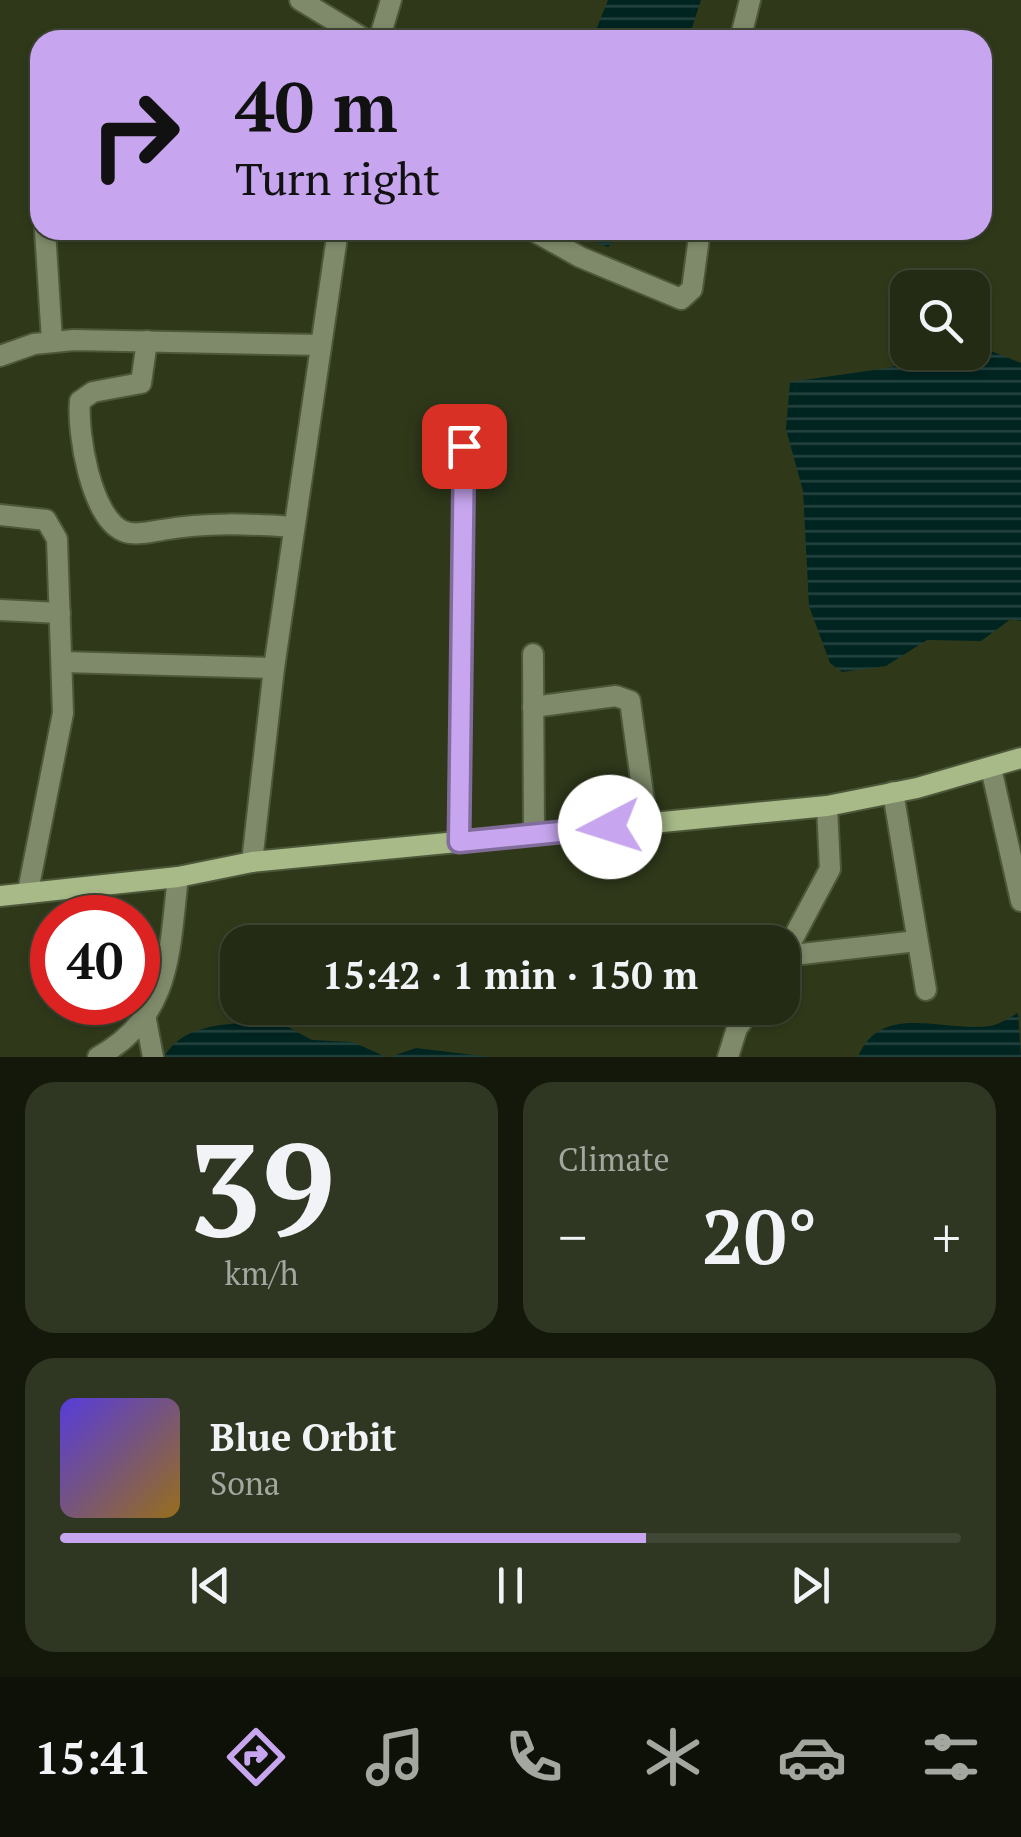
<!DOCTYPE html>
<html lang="en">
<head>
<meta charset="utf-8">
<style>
	body { margin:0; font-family:"PT Serif",serif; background:#2f3722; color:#f1f3f6; height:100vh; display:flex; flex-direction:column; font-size:38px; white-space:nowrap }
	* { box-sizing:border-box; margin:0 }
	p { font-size:32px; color:#a3a7a0 }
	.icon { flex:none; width:55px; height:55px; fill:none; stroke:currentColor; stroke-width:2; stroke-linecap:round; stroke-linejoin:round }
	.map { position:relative; height:1057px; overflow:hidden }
	.details { display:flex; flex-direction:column; gap:25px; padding:25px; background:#13180b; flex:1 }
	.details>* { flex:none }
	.top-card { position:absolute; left:30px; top:30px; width:962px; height:210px; border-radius:30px; box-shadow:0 2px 8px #0004,0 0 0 2px #404734; background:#c7a6ef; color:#111; overflow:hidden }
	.tools { position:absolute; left:890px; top:270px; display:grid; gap:20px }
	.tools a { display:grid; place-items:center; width:100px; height:100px; border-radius:20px; background:#232b14; box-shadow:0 2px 8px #0004,0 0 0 2px #404734; font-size:50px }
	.speed { position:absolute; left:30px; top:895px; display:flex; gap:20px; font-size:50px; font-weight:700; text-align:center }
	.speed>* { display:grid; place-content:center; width:130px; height:130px; border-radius:50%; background:#232b14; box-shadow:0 2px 8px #0004,0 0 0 2px #404734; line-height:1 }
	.speed .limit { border:15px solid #d22; background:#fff; color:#111 }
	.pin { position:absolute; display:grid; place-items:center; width:85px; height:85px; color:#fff; margin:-42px; border-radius:20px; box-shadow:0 5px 15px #0006 }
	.me { position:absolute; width:110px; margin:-55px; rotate:265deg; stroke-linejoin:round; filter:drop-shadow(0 0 8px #0008) }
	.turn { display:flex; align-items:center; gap:35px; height:210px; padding:0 40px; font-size:45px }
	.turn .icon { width:130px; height:130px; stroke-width:2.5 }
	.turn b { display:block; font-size:70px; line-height:85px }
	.big { font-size:75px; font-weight:600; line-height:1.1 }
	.details .widget { flex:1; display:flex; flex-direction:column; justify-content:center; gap:15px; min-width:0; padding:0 35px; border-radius:30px; background:#2f3722 }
	.details .dial { align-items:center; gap:0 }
	.dial b { font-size:130px; line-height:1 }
	.song { display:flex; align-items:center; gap:30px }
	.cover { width:120px; height:120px; border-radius:15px; background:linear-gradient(135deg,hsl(250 70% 55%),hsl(40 70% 35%)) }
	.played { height:10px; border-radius:5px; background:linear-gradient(90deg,#c7a6ef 65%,#404734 65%) }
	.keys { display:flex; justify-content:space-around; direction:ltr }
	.heat { display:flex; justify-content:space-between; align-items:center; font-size:55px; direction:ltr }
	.details .tiles { flex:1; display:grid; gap:25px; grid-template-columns:1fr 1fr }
	.widget:last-child { grid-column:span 2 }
	.trip { position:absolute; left:220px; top:925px; width:580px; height:100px; border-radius:30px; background:#232b14; box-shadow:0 2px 8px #0004,0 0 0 2px #404734; font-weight:600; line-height:100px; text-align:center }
	.dock { display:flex; height:160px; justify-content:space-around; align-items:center; background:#0e1108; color:#a3a7a0 }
	.dock .icon { width:70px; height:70px }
	.dock .selected { color:#c7a6ef }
	.dock b { font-size:45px; color:#f1f3f6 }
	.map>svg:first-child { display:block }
</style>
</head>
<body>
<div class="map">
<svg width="1021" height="1057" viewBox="0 0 1021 1057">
	<defs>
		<pattern id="water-rules" width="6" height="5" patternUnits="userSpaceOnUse" patternTransform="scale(2.5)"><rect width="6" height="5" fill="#002420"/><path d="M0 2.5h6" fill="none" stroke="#24433f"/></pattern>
	</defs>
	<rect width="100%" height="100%" fill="#2f391a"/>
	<g fill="url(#water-rules)">
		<polygon points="608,0 701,0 688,40 592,40"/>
		<polygon points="560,230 625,230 608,247"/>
		<polygon points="973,344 1021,363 1021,621 1011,619 981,641 927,640 886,666 842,672 830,663 809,606 803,491 786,429 790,382 888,368 941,353 972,352"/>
		<path d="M1018 1013 1021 1057H858C881 1001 944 1033 990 1026 999 1025 1010 1017 1018 1013Z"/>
		<path d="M279 1022 312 1040 353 1042 386 1057H164C185 1019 240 1024 279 1022Z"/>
		<polygon points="416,1048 490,1057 390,1057"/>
	</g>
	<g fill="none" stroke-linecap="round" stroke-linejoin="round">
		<g stroke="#4d573a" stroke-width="24">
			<g id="street">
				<polyline points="300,0 366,40"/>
				<polyline points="379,40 391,0"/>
				<polyline points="740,40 750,0"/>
				<polyline points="40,128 40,147"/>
				<polyline points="45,230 52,341"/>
				<polyline points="532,230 580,257 681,299 692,289 700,230"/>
				<path d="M147 341 141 383 93 392 80 401C77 433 91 517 123 531 135 536 149 532 162 530 207 522 249 524 294 527"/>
				<polyline points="0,356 34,344 74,340 321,345"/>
				<polyline points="0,515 46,520 57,539 63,713 28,891"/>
				<polyline points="0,610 60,613"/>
				<polyline points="533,654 534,834"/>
				<polyline points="63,662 274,668"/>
				<polyline points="533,707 616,696 630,701 647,823"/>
				<polyline points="991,768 1021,901"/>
				<polyline points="893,792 926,990"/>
				<polyline points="459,842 464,446"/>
				<polyline points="252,862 274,668 338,230"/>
				<polyline points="784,956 917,941"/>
				<polyline points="782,959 830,869 827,806"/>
				<polyline points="146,1020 153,1057"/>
				<path d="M98 1057C172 1016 169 952 178 877"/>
				<polyline points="728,1057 737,1028 752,1008"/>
			</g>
		</g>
		<g stroke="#4d573a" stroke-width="24">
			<polyline id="secondary" points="0,896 178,877 252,862 827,806 917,788 1021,758"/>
		</g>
		<use href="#street" stroke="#7e8a6a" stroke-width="20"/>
		<use href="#secondary" stroke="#a7ba87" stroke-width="20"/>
	</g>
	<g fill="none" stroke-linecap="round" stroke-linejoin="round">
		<g stroke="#816c9b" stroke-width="25">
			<polyline id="route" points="464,446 459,842 610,827"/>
		</g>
		<use href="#route" stroke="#c7a6ef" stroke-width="18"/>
	</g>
</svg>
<div class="tools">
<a><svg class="icon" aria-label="search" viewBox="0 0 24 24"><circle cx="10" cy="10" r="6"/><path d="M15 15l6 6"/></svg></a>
</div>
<div class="speed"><div class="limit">40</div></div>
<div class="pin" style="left:464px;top:446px;background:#d93025"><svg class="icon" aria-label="arrive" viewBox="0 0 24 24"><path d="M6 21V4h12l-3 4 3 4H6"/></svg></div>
<svg class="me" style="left:610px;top:827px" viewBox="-20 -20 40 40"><circle r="19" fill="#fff"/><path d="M0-13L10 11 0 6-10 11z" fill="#c7a6ef"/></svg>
<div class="trip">15:42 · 1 min · 150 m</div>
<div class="top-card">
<div class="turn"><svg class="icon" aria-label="right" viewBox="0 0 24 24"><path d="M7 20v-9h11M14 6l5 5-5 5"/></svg><div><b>40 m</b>Turn right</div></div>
</div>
</div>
<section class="details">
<div class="tiles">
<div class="widget dial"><b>39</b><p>km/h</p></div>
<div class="widget"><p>Climate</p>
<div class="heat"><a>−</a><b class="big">20°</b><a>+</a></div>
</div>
<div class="widget">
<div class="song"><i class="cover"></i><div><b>Blue Orbit</b><p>Sona</p></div></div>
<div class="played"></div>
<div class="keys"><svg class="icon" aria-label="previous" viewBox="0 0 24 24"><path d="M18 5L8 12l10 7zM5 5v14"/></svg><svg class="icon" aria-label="pause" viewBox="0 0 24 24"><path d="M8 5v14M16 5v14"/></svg><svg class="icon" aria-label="next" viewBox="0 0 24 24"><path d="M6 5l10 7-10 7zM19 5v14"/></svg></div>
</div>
</div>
</section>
<nav class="dock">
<b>15:41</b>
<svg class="icon selected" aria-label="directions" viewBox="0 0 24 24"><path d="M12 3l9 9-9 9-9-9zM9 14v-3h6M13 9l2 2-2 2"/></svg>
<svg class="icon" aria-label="music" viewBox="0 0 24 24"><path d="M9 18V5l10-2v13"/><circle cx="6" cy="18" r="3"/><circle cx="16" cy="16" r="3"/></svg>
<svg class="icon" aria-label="phone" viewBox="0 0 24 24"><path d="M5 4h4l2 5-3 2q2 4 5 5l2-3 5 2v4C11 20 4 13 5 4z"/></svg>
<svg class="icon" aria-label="climate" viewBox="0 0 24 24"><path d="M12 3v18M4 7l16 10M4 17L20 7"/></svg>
<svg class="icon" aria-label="car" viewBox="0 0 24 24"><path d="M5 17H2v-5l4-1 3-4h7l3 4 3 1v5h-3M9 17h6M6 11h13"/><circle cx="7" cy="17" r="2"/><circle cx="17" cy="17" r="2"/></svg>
<svg class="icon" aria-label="filters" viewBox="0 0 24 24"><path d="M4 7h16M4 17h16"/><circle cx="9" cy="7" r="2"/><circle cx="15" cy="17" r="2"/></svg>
</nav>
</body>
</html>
